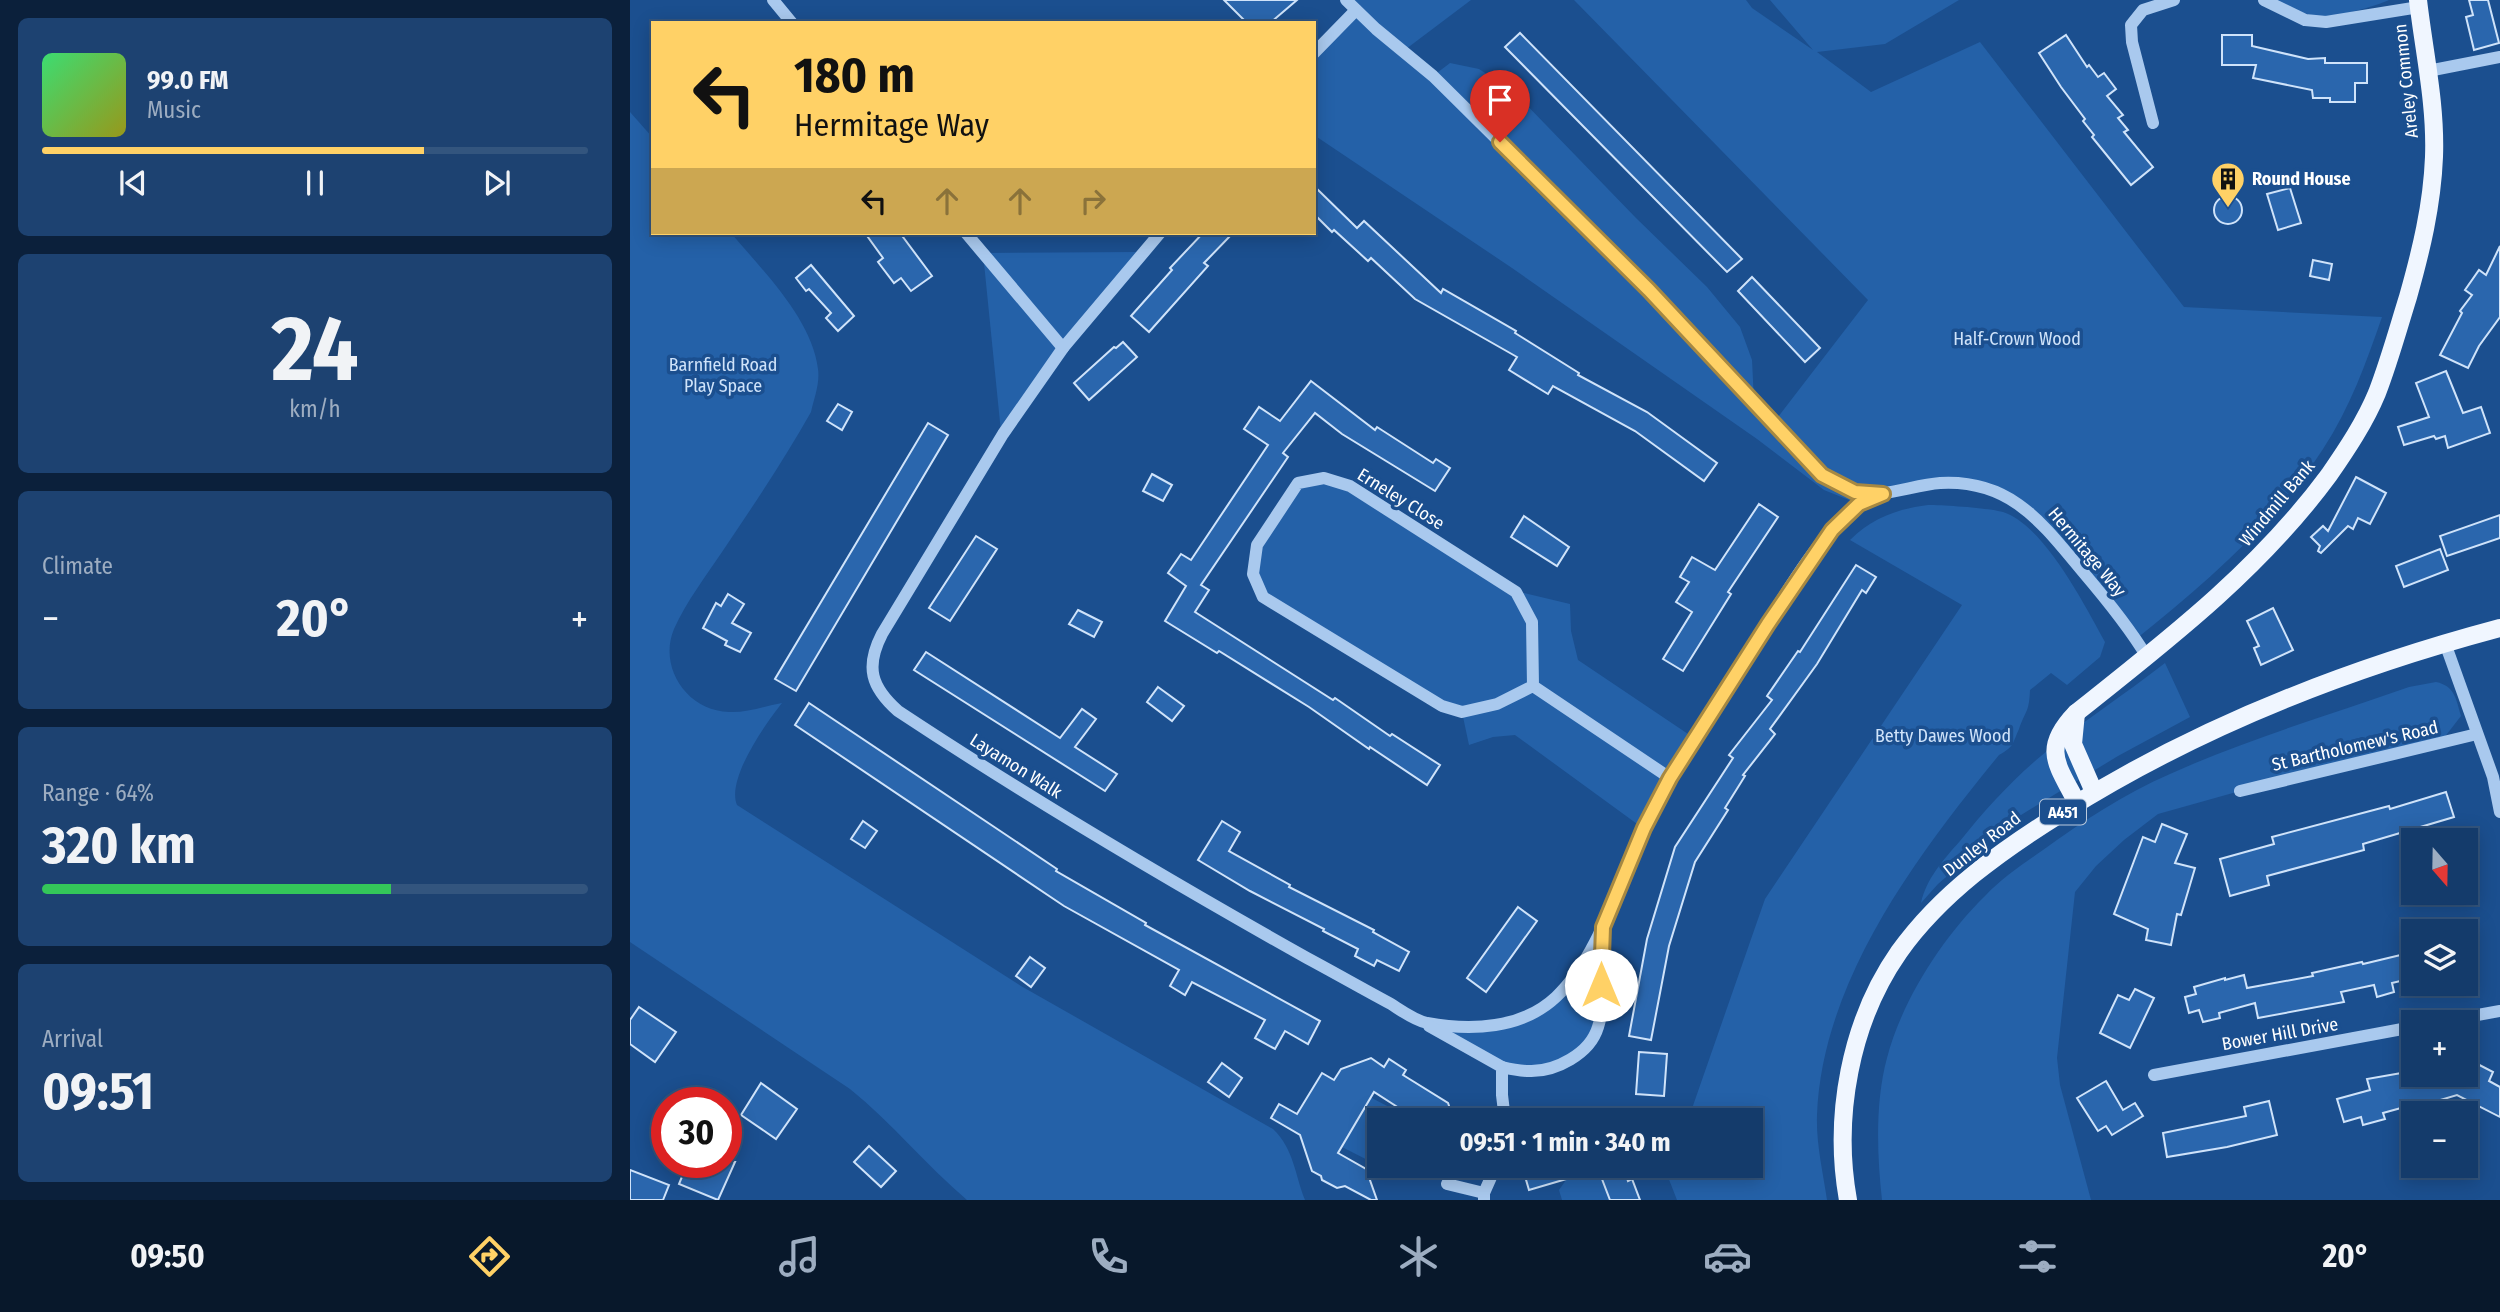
<!DOCTYPE html>
<html lang="en">
<head>
<meta charset="utf-8">
<style>
	body { margin:0; font-family:"Fira Sans Condensed",sans-serif; background:#1d4271; color:#f1f3f6; height:100vh; display:flex; flex-direction:column; font-size:26px; white-space:nowrap }
	* { box-sizing:border-box; margin:0 }
	p { font-size:23px; color:#9dadc1 }
	.icon { flex:none; width:38px; height:38px; fill:none; stroke:currentColor; stroke-width:2; stroke-linecap:round; stroke-linejoin:round }
	.map { position:relative; flex:1; overflow:hidden }
	.sheet { display:flex; flex-direction:column; gap:18px; padding:18px; background:#0b203b; width:630px }
	.sheet>* { flex:none }
	.hud { position:absolute; left:21px; top:21px; width:665px; height:214px; border-radius:0px; box-shadow:0 4px 18px #0003,0 0 0 2px #33557e; background:#ffd166; color:#111; overflow:hidden }
	.needle { width:46px; rotate:160deg }
	.buttons { position:absolute; left:1771px; top:828px; display:grid; gap:14px }
	.buttons a { display:grid; place-items:center; width:77px; height:77px; border-radius:0px; background:#143b6b; box-shadow:0 4px 18px #0003,0 0 0 2px #33557e; font-size:35px }
	.speed { position:absolute; left:21px; top:1087px; display:flex; gap:14px; font-size:35px; font-weight:700; text-align:center }
	.speed>* { display:grid; place-content:center; width:91px; height:91px; border-radius:50%; background:#143b6b; box-shadow:0 4px 18px #0003,0 0 0 2px #33557e; line-height:1 }
	.speed .limit { border:10px solid #d22; background:#fff; color:#111 }
	.pin { position:absolute; display:grid; place-items:center; width:60px; height:60px; color:#fff; margin:-72px -30px; border-radius:50% 50% 50% 0; rotate:-45deg; box-shadow:0 0 7px #0007 }
	.pin .icon { rotate:45deg }
	.me { position:absolute; width:77px; margin:-38px; rotate:0deg; stroke-linejoin:round; filter:drop-shadow(0 0 5px #0008) }
	.turn { display:flex; align-items:center; gap:24px; height:147px; padding:0 28px; font-size:32px }
	.turn .icon { width:91px; height:91px; stroke-width:2.5 }
	.turn b { display:block; font-size:49px; line-height:60px }
	.lanes { display:flex; align-items:center; height:66px; padding:0 28px; background:#0003; justify-content:center; gap:35px; direction:ltr }
	.lanes .off { opacity:.35 }
	.big { font-size:52px; font-weight:700; line-height:1.1 }
	.sheet .widget { flex:1; display:flex; flex-direction:column; justify-content:center; gap:10px; min-width:0; padding:0 24px; border-radius:10px; background:#1d4271 }
	.sheet .dial { align-items:center; gap:0 }
	.dial b { font-size:91px; line-height:1 }
	.song { display:flex; align-items:center; gap:21px }
	.cover { width:84px; height:84px; border-radius:10px; background:linear-gradient(135deg,hsl(140 70% 55%),hsl(60 70% 35%)) }
	.played { height:7px; border-radius:4px; background:linear-gradient(90deg,#ffd166 70%,#33557e 70%) }
	.keys { display:flex; justify-content:space-around; direction:ltr }
	.heat { display:flex; justify-content:space-between; align-items:center; font-size:38px; direction:ltr }
	.charge { height:10px; border-radius:5px; background:linear-gradient(90deg,#34c759 64%,#33557e 0) }
	.trip { position:absolute; left:737px; top:1108px; width:396px; height:70px; border-radius:0px; background:#143b6b; box-shadow:0 4px 18px #0003,0 0 0 2px #33557e; font-weight:700; line-height:70px; text-align:center }
	.menu { display:flex; height:112px; justify-content:space-around; align-items:center; background:#08182b; color:#9dadc1 }
	.menu .icon { width:49px; height:49px }
	.menu .current { color:#ffd166 }
	.menu b { font-size:32px; color:#f1f3f6 }
	main { display:flex; flex:1; min-height:0 }
	.map>svg:first-child { display:block }
</style>
</head>
<body>
<main>
<section class="sheet">
<div class="widget">
<div class="song"><i class="cover"></i><div><b>99.0 FM</b><p>Music</p></div></div>
<div class="played"></div>
<div class="keys"><svg class="icon" aria-label="previous" viewBox="0 0 24 24"><path d="M18 5L8 12l10 7zM5 5v14"/></svg><svg class="icon" aria-label="pause" viewBox="0 0 24 24"><path d="M8 5v14M16 5v14"/></svg><svg class="icon" aria-label="next" viewBox="0 0 24 24"><path d="M6 5l10 7-10 7zM19 5v14"/></svg></div>
</div>
<div class="widget dial"><b>24</b><p>km/h</p></div>
<div class="widget"><p>Climate</p>
<div class="heat"><a>−</a><b class="big">20°</b><a>+</a></div>
</div>
<div class="widget"><p>Range · 64%</p><b class="big">320 km</b><div class="charge"></div></div>
<div class="widget"><p>Arrival</p><b class="big">09:51</b></div>
</section>
<div class="map">
<svg width="1870" height="1200" viewBox="0 0 1870 1200">
	<rect width="100%" height="100%" fill="#1b4f8f"/>
	<g fill="#2461a8">
		<path d="M716 0H841L776 49 803 76 820 63 849 69 883 91 1006 218 1077 287 1110 327 1122 360 1124 401 1150 428 1148 417 1238 300 944 0H1116L1122 8 1183 50 1140 0H1329L1255 44 1187 52 1241 92 1350 42 1554 307 1752 317C1736 363 1720 408 1693 449 1644 524 1576 583 1506 639L1384 501 1312 483 1229 504 1194 490 1127 439 882 268 684 135V54L725 10Z"/>
		<path d="M1646 0H1759C1743 7 1705 18 1688 16 1673 15 1659 7 1646 0Z"/>
		<path d="M0 112 23 138V233H101C133 271 182 319 188 369 190 384 184 398 181 412 154 460 123 506 92 552 76 576 56 602 44 629 28 667 57 711 99 712 116 713 135 706 152 703 136 723 96 779 107 805L391 986 643 1129C664 1149 665 1175 675 1200H337C296 1165 262 1123 220 1089L0 942Z"/>
		<polygon points="508,252 371,432 353,253"/>
		<polygon points="694,478 720,486 886,591 940,604 941,631 948,660 1064,738 1014,829 885,735 863,737 839,745 832,712 633,597 623,574 627,545 668,483"/>
		<path d="M1298 505C1314 505 1358 508 1373 512 1414 525 1455 606 1475 642L1470 657 1437 685 1421 673 1400 690C1399 713 1396 709 1389 729 1382 744 1385 746 1369 755 1287 855 1192 981 1187 1115 1186 1144 1193 1172 1197 1200H1047L1038 1177 1042 1166H1120V1120H1058L1135 899 1332 605 1220 540C1242 518 1267 509 1298 505Z"/>
		<path d="M1535 663 1560 717 1488 756 1391 815 1379 816 1339 846 1338 858 1308 884 1291 903C1296 879 1314 859 1330 841 1354 811 1381 781 1411 756 1450 723 1494 695 1535 663Z"/>
		<path d="M1806 682C1825 686 1826 699 1831 716L1810 743 1610 791 1528 814 1494 840 1466 866 1445 892 1427 1058 1430 1085 1461 1200H1252C1247 1155 1245 1102 1257 1058 1272 1000 1313 937 1355 896 1372 878 1393 864 1413 850 1453 821 1494 794 1540 774 1617 739 1700 715 1779 687Z"/>
		<polygon points="973,927 968,1029 931,1065 872,1067 793,1022 866,1026 925,998"/>
		<polygon points="738,1096 784,1120 749,1120 749,1166 770,1166 765,1174 712,1147"/>
		<polygon points="955,1166 970,1166 982,1200 932,1200 929,1190 943,1170"/>
	</g>
	<g fill="#2a66ad" stroke="#cfe3fa" stroke-width="2">
		<polygon points="594,0 667,0 640,23 617,23"/>
		<polygon points="1839,0 1858,0 1869,43 1844,50 1836,17 1843,15"/>
		<polygon points="890,33 1112,259 1097,272 875,47"/>
		<polygon points="1436,35 1457,67 1459,65 1468,77 1474,73 1486,89 1477,96 1493,115 1488,118 1498,130 1494,132 1523,167 1501,185 1462,137 1464,135 1453,121 1455,119 1431,87 1409,53"/>
		<polygon points="1592,35 1622,35 1622,46 1678,59 1695,58 1695,63 1737,63 1737,83 1725,83 1725,102 1700,102 1700,98 1683,98 1682,90 1623,78 1626,65 1592,65"/>
		<polygon points="684,186 727,228 734,221 811,293 813,289 886,331 885,333 949,373 948,375 1017,412 1087,463 1074,481 1005,431 923,386 918,394 879,370 887,357 785,299 741,258 738,261 704,230 702,232 684,214"/>
		<polygon points="1660,188 1671,223 1648,230 1637,194"/>
		<circle cx="1598" cy="210" r="14"/>
		<polygon points="235,233 270,233 302,276 281,291 271,278 264,283 248,262 253,258"/>
		<polygon points="573,233 603,233 574,263 578,266 519,332 501,316 542,270 540,268"/>
		<polygon points="1870,246 1870,317 1849,346 1838,368 1810,355 1832,313 1830,311 1842,295 1835,290 1849,270 1856,275"/>
		<polygon points="1683,260 1702,264 1699,280 1680,276"/>
		<polygon points="181,265 224,316 208,331 196,318 201,313 179,289 176,291 166,278"/>
		<polygon points="1122,277 1190,348 1175,362 1108,291"/>
		<polygon points="493,342 507,357 459,400 444,383 484,347 486,348"/>
		<polygon points="1816,371 1833,413 1851,407 1860,433 1818,448 1815,436 1806,439 1804,436 1774,445 1768,427 1799,417 1786,383"/>
		<polygon points="681,381 745,430 747,427 803,463 806,459 820,468 805,491 712,434 685,413 653,453 658,457 571,585 579,590 565,612 703,700 705,698 760,736 762,734 810,765 797,785 740,747 739,749 679,707 589,651 587,653 535,621 556,586 538,573 551,554 561,560 638,445 614,429 629,407 650,421"/>
		<polygon points="208,404 222,412 212,430 197,421"/>
		<polygon points="298,423 318,435 166,691 145,679"/>
		<polygon points="522,474 542,485 533,501 513,491"/>
		<polygon points="1726,477 1756,493 1740,524 1728,518 1723,529 1718,526 1691,553 1688,551 1690,546 1681,537 1693,526 1698,531"/>
		<polygon points="1129,504 1148,517 1098,592 1101,594 1053,671 1033,659 1062,612 1046,602 1059,582 1050,577 1062,557 1085,570"/>
		<polygon points="1870,515 1870,538 1817,556 1810,536"/>
		<polygon points="894,516 939,547 927,566 881,537"/>
		<polygon points="346,536 367,549 320,621 299,608"/>
		<polygon points="1810,549 1818,570 1774,587 1766,566"/>
		<polygon points="1226,565 1246,577 1236,593 1232,590 1187,664 1140,729 1145,734 1113,775 1115,776 1095,808 1098,810 1065,862 1039,946 1021,1040 999,1036 1017,939 1045,847 1103,758 1099,755 1142,700 1137,696 1168,651 1170,652"/>
		<polygon points="98,594 114,604 102,623 121,633 110,652 95,645 97,641 73,628 86,603 91,606"/>
		<polygon points="1643,608 1663,650 1631,665 1624,648 1629,646 1617,621"/>
		<polygon points="448,610 472,622 464,637 439,624"/>
		<polygon points="296,652 430,738 452,709 466,719 445,747 487,774 475,791 284,670"/>
		<polygon points="528,687 554,706 542,721 517,702"/>
		<polygon points="179,703 427,869 426,871 516,923 515,925 690,1021 678,1044 655,1031 645,1049 625,1038 635,1020 562,982 555,995 540,986 549,970 434,906 165,725"/>
		<polygon points="1816,792 1824,817 1733,844 1734,850 1637,876 1639,885 1600,896 1590,859 1644,844 1642,837 1759,806 1760,809"/>
		<polygon points="233,821 247,831 235,848 221,839"/>
		<polygon points="592,821 610,832 599,851 660,885 659,887 744,930 743,932 779,952 769,971 747,960 744,966 725,956 728,949 693,931 694,929 620,891 568,860"/>
		<polygon points="1532,824 1557,834 1545,863 1565,868 1551,915 1547,914 1541,945 1516,940 1518,929 1484,914 1513,837 1525,842"/>
		<polygon points="888,907 907,921 856,992 837,978"/>
		<polygon points="1783,952 1783,978 1762,983 1764,992 1747,997 1744,985 1711,992 1714,1002 1628,1018 1625,1003 1589,1013 1590,1018 1573,1022 1569,1010 1559,1013 1555,997 1566,994 1564,987 1595,978 1595,980 1614,975 1617,988 1683,976 1682,973 1732,962 1733,964"/>
		<polygon points="400,957 415,968 401,987 386,976"/>
		<polygon points="1505,989 1524,998 1500,1048 1470,1033 1488,995 1499,1000"/>
		<polygon points="9,1007 46,1032 25,1062 0,1044 0,1020"/>
		<polygon points="1009,1052 1037,1054 1034,1096 1006,1094"/>
		<polygon points="741,1058 754,1067 759,1059 776,1070 773,1075 818,1103 824,1120 798,1120 796,1115 786,1119 744,1092 708,1153 736,1169 747,1200 741,1200 715,1186 707,1188 692,1180 691,1176 682,1171 670,1135 641,1118 649,1104 667,1114 692,1073 704,1080 711,1069"/>
		<polygon points="1836,1058 1863,1072 1859,1081 1870,1087 1870,1117 1827,1095 1790,1106 1789,1103 1753,1113 1755,1119 1733,1125 1731,1117 1714,1122 1707,1099 1740,1090 1737,1079 1783,1071 1783,1074 1836,1074"/>
		<polygon points="592,1063 612,1078 599,1097 578,1082"/>
		<polygon points="1476,1081 1493,1110 1505,1103 1513,1116 1482,1135 1476,1126 1468,1131 1447,1098"/>
		<polygon points="131,1083 167,1109 146,1139 111,1115"/>
		<polygon points="1639,1101 1647,1135 1597,1147 1537,1157 1533,1133 1616,1116 1614,1107"/>
		<polygon points="239,1146 266,1171 251,1187 224,1162"/>
		<polygon points="58,1162 105,1162 88,1200 49,1184"/>
		<polygon points="892,1166 966,1166 967,1170 899,1190"/>
		<polygon points="967,1166 993,1166 998,1181 1002,1179 1010,1200 980,1200"/>
		<polygon points="0,1170 39,1185 33,1200 0,1200"/>
	</g>
	<g fill="none" stroke-linecap="round" stroke-linejoin="round">
		<g stroke="#a9c9ee" stroke-width="12">
			<polyline points="143,0 162,23"/>
			<path d="M716 0 746 29 803 76 1019 290 1192 475C1202 481 1213 489 1225 492 1252 499 1282 485 1310 483 1381 479 1412 523 1453 572 1476 599 1499 627 1517 657"/>
			<polyline points="1634,0 1675,20 1696,22 1789,7"/>
			<polyline points="684,53 726,10"/>
			<polyline points="1798,71 1870,57"/>
			<polyline points="1523,123 1502,42 1501,25 1513,10 1544,0"/>
			<polyline points="336,233 433,348"/>
			<path d="M530 233 433 348 373 434 252 634C235 667 241 687 268 711 401 799 538 880 677 958 705 973 733 989 761 1004 772 1011 784 1020 797 1023 841 1031 892 1029 926 997 969 957 989 881 1014 828 1042 769 1079 714 1115 659 1143 615 1187 534 1228 505 1235 500 1245 497 1253 494"/>
			<polyline points="1815,643 1863,777 1870,812"/>
			<polyline points="903,686 902,622 886,592 720,486 694,478 668,483 627,545 623,574 633,597 812,706 832,712 867,704 903,686 1040,778"/>
			<polyline points="1610,791 1847,734"/>
			<polyline points="1809,1022 1870,1011"/>
			<polyline points="799,1026 872,1067 872,1095 875,1120"/>
			<path d="M872 1067C880 1069 890 1071 899 1071 925 1072 960 1054 968 1027 974 1009 971 991 971 973 970 958 972 944 973 929"/>
			<polyline points="1524,1075 1783,1027"/>
			<polyline points="817,1184 854,1193"/>
			<polyline points="854,1200 854,1193 866,1166"/>
		</g>
		<g stroke="#f0f6ff" stroke-width="18">
			<polyline points="1446,713 1443,744 1464,792"/>
			<path d="M1447 803C1427 764 1411 749 1446 713 1538 640 1629 570 1699 475 1717 449 1735 422 1747 393 1759 362 1768 329 1778 297 1791 251 1802 206 1804 157 1806 104 1794 52 1788 0"/>
			<path d="M1218 1200C1203 1117 1220 1022 1269 952 1311 893 1372 850 1433 812 1568 727 1716 669 1870 628"/>
		</g>
	</g>
	<g fill="none" stroke-linecap="round" stroke-linejoin="round">
		<g stroke="#a68842" stroke-width="18">
			<polyline id="route" points="870,142 1019,290 1192,475 1225,492 1253,494 1229,504 1202,530 1138,624 1040,778 1014,828 973,927 971,985"/>
		</g>
		<use href="#route" stroke="#ffd166" stroke-width="12"/>
	</g>
	<defs>
		<g id="building-pin" transform="scale(1.75)"><path d="M0 17L-7.5 6A9.5 9.5 0 1 1 7.5 6Z" fill="#ffd166" stroke="#1b4f8f"/><path d="M-4-6H4V6H1V3H-1V6H-4ZM-2.5-4.3h1.7v1.8h-1.7ZM.8-4.3h1.7v1.8H.8ZM-2.5-1h1.7V.8h-1.7ZM.8-1h1.7V.8H.8Z" fill="#111"/></g>
	</defs>
	<g fill-rule="evenodd">
		<use href="#building-pin" x="1598" y="179"/>
	</g>
	<g text-anchor="middle" dominant-baseline="central" stroke-width="7" stroke-linejoin="round" paint-order="stroke">
		<rect fill="#1b4f8f" stroke="#bbcadd" stroke-width="2" x="1410" y="799.5" width="46" height="25" rx="5"/>
		<g font-size="16" font-weight="bold" fill="#fff">
			<text x="1433" y="812">A451</text>
		</g>
		<g font-size="18" fill="#fff" stroke="#1b4f8f">
			<text transform="translate(1776 81) rotate(-96)">Areley Common</text>
			<text transform="translate(771 499) rotate(32)">Erneley Close</text>
			<text transform="translate(1647 503) rotate(-50)">Windmill Bank</text>
			<text transform="translate(1457 552) rotate(50)">Hermitage Way</text>
			<text transform="translate(1725 746) rotate(-13)">St Bartholomew's Road</text>
			<text transform="translate(386 766) rotate(32)">Layamon Walk</text>
			<text transform="translate(1352 844) rotate(-38)">Dunley Road</text>
			<text transform="translate(1650 1034) rotate(-10)">Bower Hill Drive</text>
		</g>
		<g font-size="18" font-weight="bold" fill="#fff" stroke="#1b4f8f" text-anchor="start">
			<text x="1622" y="179">Round House</text>
		</g>
		<g font-size="18" fill="#cfe3fa" stroke="#1b4f8f">
			<text x="1387" y="339">Half-Crown Wood</text>
			<text x="93" y="365">Barnfield Road<tspan x="93" dy="21">Play Space</tspan></text>
			<text x="1313" y="736">Betty Dawes Wood</text>
		</g>
	</g>
</svg>
<div class="buttons">
<a><svg class="needle" viewBox="-14 -14 28 28"><path d="M0-13l5 13h-10z" fill="#e53935"/><path d="M0 13l5-13h-10z" fill="#9dadc1"/></svg></a>
<a><svg class="icon" aria-label="layers" viewBox="0 0 24 24"><path d="M12 4l9 5-9 5-9-5zM3 14l9 5 9-5"/></svg></a>
<a>+</a>
<a>−</a>
</div>
<div class="speed"><div class="limit">30</div></div>
<div class="pin" style="left:870px;top:142px;background:#d93025"><svg class="icon" aria-label="arrive" viewBox="0 0 24 24"><path d="M6 21V4h12l-3 4 3 4H6"/></svg></div>
<svg class="me" style="left:971px;top:985px" viewBox="-20 -20 40 40"><circle r="19" fill="#fff"/><path d="M0-13L10 11 0 6-10 11z" fill="#ffd166"/></svg>
<div class="trip">09:51 · 1 min · 340 m</div>
<div class="hud">
<div class="turn"><svg class="icon" aria-label="left" viewBox="0 0 24 24"><path d="M17 20v-9H6M10 6l-5 5 5 5"/></svg><div><b>180 m</b>Hermitage Way</div></div>
<div class="lanes"><svg class="icon" aria-label="left" viewBox="0 0 24 24"><path d="M17 20v-9H6M10 6l-5 5 5 5"/></svg><svg class="icon off" aria-label="ahead" viewBox="0 0 24 24"><path d="M12 20V5M6 11l6-6 6 6"/></svg><svg class="icon off" aria-label="ahead" viewBox="0 0 24 24"><path d="M12 20V5M6 11l6-6 6 6"/></svg><svg class="icon off" aria-label="right" viewBox="0 0 24 24"><path d="M7 20v-9h11M14 6l5 5-5 5"/></svg></div>
</div>
</div>
</main>
<nav class="menu">
<b>09:50</b>
<svg class="icon current" aria-label="directions" viewBox="0 0 24 24"><path d="M12 3l9 9-9 9-9-9zM9 14v-3h6M13 9l2 2-2 2"/></svg>
<svg class="icon" aria-label="music" viewBox="0 0 24 24"><path d="M9 18V5l10-2v13"/><circle cx="6" cy="18" r="3"/><circle cx="16" cy="16" r="3"/></svg>
<svg class="icon" aria-label="phone" viewBox="0 0 24 24"><path d="M5 4h4l2 5-3 2q2 4 5 5l2-3 5 2v4C11 20 4 13 5 4z"/></svg>
<svg class="icon" aria-label="climate" viewBox="0 0 24 24"><path d="M12 3v18M4 7l16 10M4 17L20 7"/></svg>
<svg class="icon" aria-label="car" viewBox="0 0 24 24"><path d="M5 17H2v-5l4-1 3-4h7l3 4 3 1v5h-3M9 17h6M6 11h13"/><circle cx="7" cy="17" r="2"/><circle cx="17" cy="17" r="2"/></svg>
<svg class="icon" aria-label="filters" viewBox="0 0 24 24"><path d="M4 7h16M4 17h16"/><circle cx="9" cy="7" r="2"/><circle cx="15" cy="17" r="2"/></svg>
<b>20°</b>
</nav>
</body>
</html>
